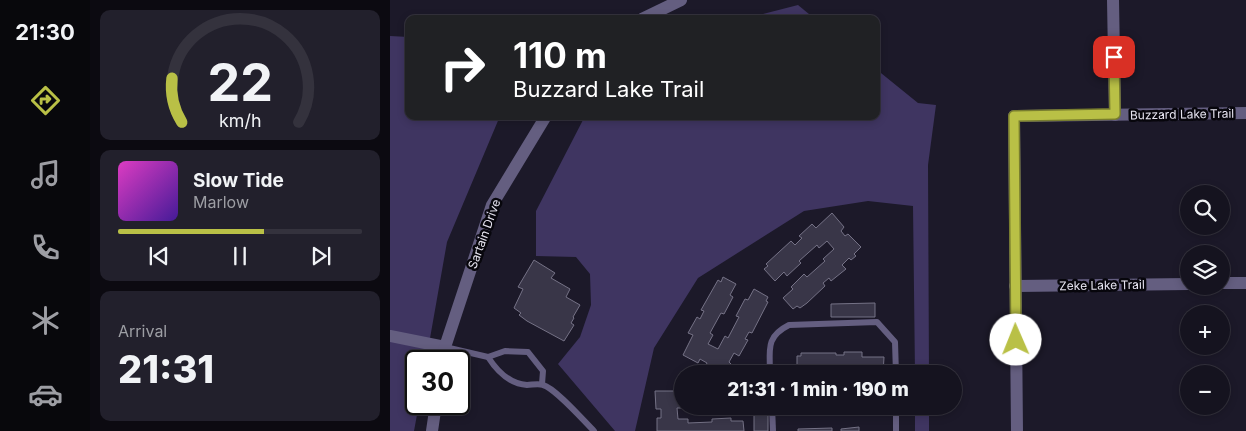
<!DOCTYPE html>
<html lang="en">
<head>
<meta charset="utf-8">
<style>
	body { margin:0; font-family:Inter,sans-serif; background:#22202c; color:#f1f3f6; height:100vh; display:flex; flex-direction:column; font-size:19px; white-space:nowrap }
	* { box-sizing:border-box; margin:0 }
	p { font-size:16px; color:#9d9ea4 }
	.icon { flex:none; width:28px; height:28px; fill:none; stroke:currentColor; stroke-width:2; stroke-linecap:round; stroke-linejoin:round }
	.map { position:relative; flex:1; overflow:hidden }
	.drawer { display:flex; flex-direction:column; gap:10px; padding:10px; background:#0c0a11; width:300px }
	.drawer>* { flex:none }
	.banner { position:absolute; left:15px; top:15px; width:475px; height:105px; border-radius:10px; box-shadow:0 2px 8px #0003,0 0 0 1px #34323d; background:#202124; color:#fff; overflow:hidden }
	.controls { position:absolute; left:790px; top:185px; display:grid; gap:10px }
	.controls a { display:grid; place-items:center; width:50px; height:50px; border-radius:50%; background:#15131f; box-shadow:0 2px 8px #0003,0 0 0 1px #34323d; font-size:25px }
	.speed { position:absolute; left:15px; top:350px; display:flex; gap:10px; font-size:25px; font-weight:700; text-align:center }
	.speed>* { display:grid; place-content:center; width:65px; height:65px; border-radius:50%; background:#15131f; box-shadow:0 2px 8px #0003,0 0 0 1px #34323d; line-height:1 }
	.speed .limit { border:2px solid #111; border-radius:8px; background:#fff; color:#111 }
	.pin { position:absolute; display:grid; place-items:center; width:42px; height:42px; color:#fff; margin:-21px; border-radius:10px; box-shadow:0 2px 8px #0006 }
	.me { position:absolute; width:55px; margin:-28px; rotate:359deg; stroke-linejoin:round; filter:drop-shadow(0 0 4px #0008) }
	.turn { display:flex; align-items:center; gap:18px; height:105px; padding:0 25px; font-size:22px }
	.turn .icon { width:65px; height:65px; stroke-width:2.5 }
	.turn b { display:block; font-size:35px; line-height:42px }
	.big { font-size:38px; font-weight:800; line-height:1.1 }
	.drawer .card { flex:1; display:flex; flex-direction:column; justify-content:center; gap:8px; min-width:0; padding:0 18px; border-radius:10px; background:#22202c }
	.drawer .dial { align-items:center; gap:0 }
	.dial svg { height:130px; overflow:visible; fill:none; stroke:#34323d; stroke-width:7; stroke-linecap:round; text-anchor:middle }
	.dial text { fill:#f1f3f6; stroke:none }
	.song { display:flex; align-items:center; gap:15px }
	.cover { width:60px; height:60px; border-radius:8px; background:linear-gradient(135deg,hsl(310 70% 55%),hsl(260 70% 35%)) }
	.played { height:5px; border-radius:2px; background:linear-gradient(90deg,#b9c046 60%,#34323d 60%) }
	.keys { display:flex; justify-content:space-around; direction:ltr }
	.trip { position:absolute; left:284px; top:365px; width:288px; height:50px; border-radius:25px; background:#15131f; box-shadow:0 2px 8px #0003,0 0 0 1px #34323d; font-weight:800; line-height:50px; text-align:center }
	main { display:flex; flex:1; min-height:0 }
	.tab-bar { display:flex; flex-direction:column; width:90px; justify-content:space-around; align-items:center; background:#08080c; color:#9d9ea4 }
	.tab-bar .icon { width:35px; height:35px }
	.tab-bar .on { color:#b9c046 }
	.tab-bar b { font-size:22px; color:#f1f3f6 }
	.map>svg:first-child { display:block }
</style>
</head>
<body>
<main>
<nav class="tab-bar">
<b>21:30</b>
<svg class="icon on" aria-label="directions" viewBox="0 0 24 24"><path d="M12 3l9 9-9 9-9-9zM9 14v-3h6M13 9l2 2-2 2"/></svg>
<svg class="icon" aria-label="music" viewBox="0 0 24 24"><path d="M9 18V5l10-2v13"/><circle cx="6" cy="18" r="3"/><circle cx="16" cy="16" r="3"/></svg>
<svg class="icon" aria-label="phone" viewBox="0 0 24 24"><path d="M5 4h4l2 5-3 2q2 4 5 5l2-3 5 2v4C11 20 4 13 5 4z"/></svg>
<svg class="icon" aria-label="climate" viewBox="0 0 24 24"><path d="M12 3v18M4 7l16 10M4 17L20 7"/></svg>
<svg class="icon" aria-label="car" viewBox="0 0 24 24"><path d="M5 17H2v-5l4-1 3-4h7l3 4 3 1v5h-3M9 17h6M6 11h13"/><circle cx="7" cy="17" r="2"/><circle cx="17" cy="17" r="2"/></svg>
</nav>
<section class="drawer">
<div class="card dial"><svg viewBox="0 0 100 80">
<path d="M14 69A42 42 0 1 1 86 69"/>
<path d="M14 69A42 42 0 0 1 8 42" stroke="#b9c046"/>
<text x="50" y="56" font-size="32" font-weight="700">22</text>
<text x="50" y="72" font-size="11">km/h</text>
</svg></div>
<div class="card">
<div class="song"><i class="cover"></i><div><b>Slow Tide</b><p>Marlow</p></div></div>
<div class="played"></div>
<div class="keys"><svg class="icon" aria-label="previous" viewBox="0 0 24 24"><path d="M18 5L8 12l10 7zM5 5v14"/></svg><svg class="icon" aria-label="pause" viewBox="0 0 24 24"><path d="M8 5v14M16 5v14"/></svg><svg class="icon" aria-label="next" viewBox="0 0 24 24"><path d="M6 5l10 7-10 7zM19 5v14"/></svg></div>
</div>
<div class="card"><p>Arrival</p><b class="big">21:31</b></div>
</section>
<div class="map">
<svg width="856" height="431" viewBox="0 0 856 431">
	<rect width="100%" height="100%" fill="#1c1929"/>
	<g fill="#3f3561">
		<polygon points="408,5 425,19 354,19"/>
		<polygon points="0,36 19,37 19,116 110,116 57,242 36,361 26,361 26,404 29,404 24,431 0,431"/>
		<polygon points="486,69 528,103 546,105 538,165 539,374 525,374 523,206 478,201 414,211 308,278 264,348 245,431 225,431 168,364 190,337 201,305 200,274 186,257 146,256 146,211 194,118 196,116 486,116"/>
		<rect x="525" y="406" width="14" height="25"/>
	</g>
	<g fill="#393648" stroke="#757286">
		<polygon points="442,213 454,227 451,231 455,236 458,234 471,247 464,254 466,256 461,260 459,258 452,265 456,269 441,281 439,278 433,283 435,286 417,303 410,308 407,306 403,309 393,298 403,289 401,287 414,274 417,277 435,261 433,259 444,249 437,241 429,248 427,245 409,261 411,263 397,276 394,272 385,281 374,269 378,266 376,264 401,241 405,245 412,238 409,236 422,224 426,228"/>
		<polygon points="144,260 165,273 161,278 180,289 176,297 190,305 183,317 184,318 181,323 184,325 174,341 137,321 129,315 131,313 124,308 133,289 128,287"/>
		<polygon points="333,277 346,284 340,295 343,297 334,314 331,313 320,333 323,335 318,344 328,349 335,336 338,338 349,317 346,316 355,299 358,300 364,289 378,297 376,301 378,302 362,333 359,332 355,339 358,340 349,356 344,353 339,362 341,364 338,369 336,368 333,374 328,374 315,367 317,363 310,359 308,363 293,355 303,335 298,333 307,317 310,319 314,311 311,310 328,280 331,282"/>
		<polygon points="485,303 485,317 441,317 441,304"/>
		<polygon points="454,352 472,352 472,357 494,357 493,374 462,374 462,371 439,371 439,374 419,374 419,371 407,371 407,356 411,356 411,353 446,353 446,355 454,355"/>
		<polygon points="292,386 292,406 302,408 287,408 288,419 298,419 298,423 322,422 322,419 341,418 341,421 353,421 354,431 267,431 267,418 271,418 271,409 266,409 265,391 292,391"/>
		<rect x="364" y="406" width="14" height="25"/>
		<rect x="408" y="406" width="34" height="2"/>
		<polygon points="469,427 469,431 451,431 451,429"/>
		<polygon points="442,428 442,431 408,431 408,429"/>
	</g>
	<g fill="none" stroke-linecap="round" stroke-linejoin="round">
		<g stroke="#645e80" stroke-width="6">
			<path d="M55 347 98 357C107 371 119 384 137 385 142 385 148 383 153 385 165 388 194 421 204 431"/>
			<polyline points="98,357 115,351 138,352 153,371 152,384"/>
			<path d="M380 374C380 350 375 337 399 325L487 322 505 342 506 374"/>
			<polyline points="382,406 383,431"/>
			<polyline points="506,406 506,431"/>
		</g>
		<g stroke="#645e80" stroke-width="12">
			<polyline points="723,0 725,115"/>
			<polyline points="252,19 291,0"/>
			<polyline points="831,283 856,283"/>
			<polyline points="625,286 799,284"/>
			<polyline points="0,336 55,347"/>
			<polyline points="52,361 55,347 102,205 156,116"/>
			<polyline points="42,431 46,404"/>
			<polyline points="627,431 624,116 856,113"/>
		</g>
	</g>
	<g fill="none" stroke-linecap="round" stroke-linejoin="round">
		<g stroke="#787d2e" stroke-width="12">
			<polyline id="route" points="626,340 624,116 725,114 724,57"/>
		</g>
		<use href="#route" stroke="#b9c046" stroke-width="9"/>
	</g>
	<g text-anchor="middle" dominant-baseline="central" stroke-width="5" stroke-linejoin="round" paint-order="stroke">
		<g font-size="12" fill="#e5e3ef" stroke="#07060c">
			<text transform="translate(792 114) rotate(-1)">Buzzard Lake Trail</text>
			<text transform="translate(94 234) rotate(-70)">Sartain Drive</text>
			<text transform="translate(712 285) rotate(-1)">Zeke Lake Trail</text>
		</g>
	</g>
</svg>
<div class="controls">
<a><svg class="icon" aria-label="search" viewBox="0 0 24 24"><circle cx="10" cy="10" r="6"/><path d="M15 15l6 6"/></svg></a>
<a><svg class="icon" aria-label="layers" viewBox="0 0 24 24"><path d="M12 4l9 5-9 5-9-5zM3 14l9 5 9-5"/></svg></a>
<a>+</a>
<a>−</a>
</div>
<div class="speed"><div class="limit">30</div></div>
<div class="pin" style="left:724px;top:57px;background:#d93025"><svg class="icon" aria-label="arrive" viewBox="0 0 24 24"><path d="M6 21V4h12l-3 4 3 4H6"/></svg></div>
<svg class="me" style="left:626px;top:340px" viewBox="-20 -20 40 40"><circle r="19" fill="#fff"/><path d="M0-13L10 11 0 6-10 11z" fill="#b9c046"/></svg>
<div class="trip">21:31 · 1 min · 190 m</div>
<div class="banner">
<div class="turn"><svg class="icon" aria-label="right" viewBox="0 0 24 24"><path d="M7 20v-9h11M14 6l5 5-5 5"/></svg><div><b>110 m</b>Buzzard Lake Trail</div></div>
</div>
</div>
</main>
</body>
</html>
